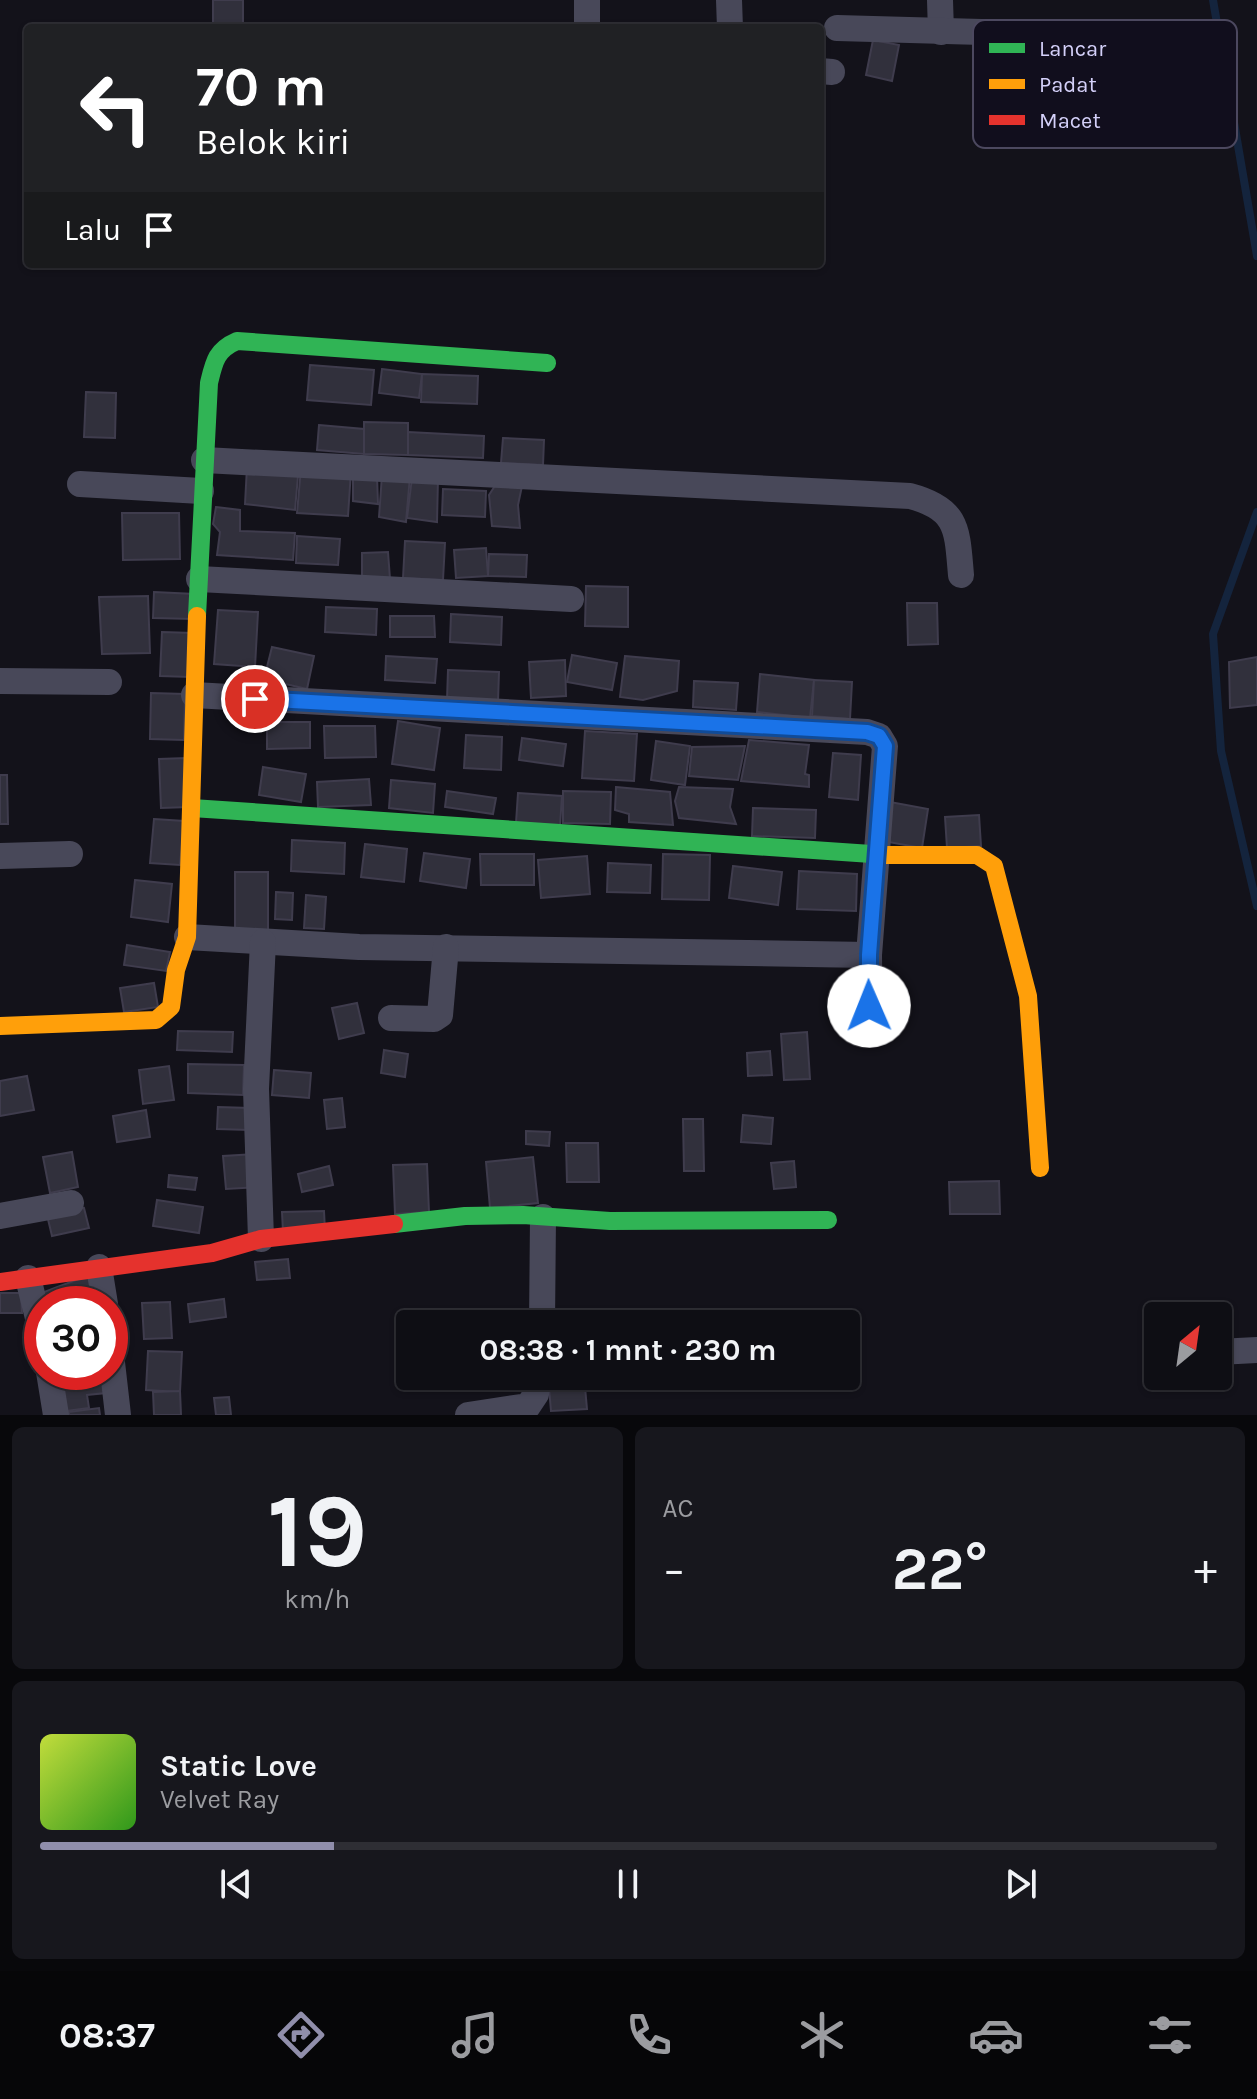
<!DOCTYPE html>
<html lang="id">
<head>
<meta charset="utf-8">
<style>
	body { margin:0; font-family:Karla,sans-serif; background:#17171d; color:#f1f3f6; height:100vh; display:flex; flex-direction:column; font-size:30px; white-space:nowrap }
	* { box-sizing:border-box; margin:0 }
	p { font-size:26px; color:#9b9ca0 }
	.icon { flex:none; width:44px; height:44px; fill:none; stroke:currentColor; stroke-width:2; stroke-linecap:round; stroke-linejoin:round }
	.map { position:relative; height:1415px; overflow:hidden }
	.details { display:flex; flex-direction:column; gap:12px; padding:12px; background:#08080b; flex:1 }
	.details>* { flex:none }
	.banner { position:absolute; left:24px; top:24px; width:800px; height:244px; border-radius:8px; box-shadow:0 2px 6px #0004,0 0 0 2px #2e2e34; background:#202124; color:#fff; overflow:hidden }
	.needle { width:52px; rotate:29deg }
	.tools { position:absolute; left:1144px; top:1302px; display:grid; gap:16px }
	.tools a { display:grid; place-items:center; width:88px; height:88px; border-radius:8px; background:#0e0e14; box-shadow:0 2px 6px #0004,0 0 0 2px #2e2e34; font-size:40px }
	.speed { position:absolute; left:24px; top:1286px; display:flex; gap:16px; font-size:40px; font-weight:700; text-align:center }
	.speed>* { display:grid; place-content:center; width:104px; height:104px; border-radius:50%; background:#0e0e14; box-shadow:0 2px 6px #0004,0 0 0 2px #2e2e34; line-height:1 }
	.speed .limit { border:12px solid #d22; background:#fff; color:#111 }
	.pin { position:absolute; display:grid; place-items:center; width:68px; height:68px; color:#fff; margin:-34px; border:4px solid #fff; border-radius:50%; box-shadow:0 2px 8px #0007 }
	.me { position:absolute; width:88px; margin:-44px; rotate:359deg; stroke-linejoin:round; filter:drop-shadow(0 0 6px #0008) }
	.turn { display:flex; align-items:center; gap:28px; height:168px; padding:0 40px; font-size:36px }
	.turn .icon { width:104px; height:104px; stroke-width:2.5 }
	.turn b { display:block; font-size:56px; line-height:68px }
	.then { display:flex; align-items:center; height:76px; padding:0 40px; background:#0003; gap:16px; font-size:30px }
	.big { font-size:60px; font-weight:700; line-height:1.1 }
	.details .tile { flex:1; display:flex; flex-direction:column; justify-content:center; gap:12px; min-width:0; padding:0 28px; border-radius:12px; background:#17171d }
	.details .dial { align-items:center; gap:0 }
	.dial b { font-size:104px; line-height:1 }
	.song { display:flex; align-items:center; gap:24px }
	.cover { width:96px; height:96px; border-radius:12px; background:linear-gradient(135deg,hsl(70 70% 55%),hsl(110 70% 35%)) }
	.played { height:8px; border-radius:4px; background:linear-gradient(90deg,#908eab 25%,#2e2e34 25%) }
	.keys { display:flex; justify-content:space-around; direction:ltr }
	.heat { display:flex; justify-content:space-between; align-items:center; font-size:44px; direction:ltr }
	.details .tiles { flex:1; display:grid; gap:12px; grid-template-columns:1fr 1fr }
	.tile:last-child { grid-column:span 2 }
	.trip { position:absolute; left:396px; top:1310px; width:464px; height:80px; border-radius:8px; background:#0e0e14; box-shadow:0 2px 6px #0004,0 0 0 2px #2e2e34; font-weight:700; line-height:80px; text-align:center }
	.tab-bar { display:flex; height:128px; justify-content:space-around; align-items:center; background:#060608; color:#9b9ca0 }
	.tab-bar .icon { width:56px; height:56px }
	.tab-bar .current { color:#908eab }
	.tab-bar b { font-size:36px; color:#f1f3f6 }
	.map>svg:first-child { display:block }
</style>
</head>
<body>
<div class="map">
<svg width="1257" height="1415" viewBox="0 0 1257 1415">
	<rect width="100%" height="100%" fill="#13121a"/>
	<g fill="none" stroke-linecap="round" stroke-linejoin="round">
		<g stroke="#14243d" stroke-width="8">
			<polyline points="1213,0 1257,256"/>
			<polyline points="1257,512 1213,634 1221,751 1257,906"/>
		</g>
	</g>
	<g fill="#31303c" stroke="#3f3c4d" stroke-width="2">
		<rect x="213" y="0" width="30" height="28"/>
		<polygon points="873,40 899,45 892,81 866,75"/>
		<polygon points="310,365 374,370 371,405 307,400"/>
		<polygon points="382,369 422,374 419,398 379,393"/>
		<polygon points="422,374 478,376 477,404 421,402"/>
		<polygon points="86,392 116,393 115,438 84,437"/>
		<polygon points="364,422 408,423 408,455 364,454"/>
		<polygon points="319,425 364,429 364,454 317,450"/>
		<polygon points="408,432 484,436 483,458 408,455"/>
		<polygon points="503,438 544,440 543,465 501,463"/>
		<polygon points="247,467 298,476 295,510 245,504"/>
		<polygon points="301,468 351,471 348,516 297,513"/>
		<polygon points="353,474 377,476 378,504 353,501"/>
		<polygon points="382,475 410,476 406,522 379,517"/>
		<polygon points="412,478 438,478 437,522 407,518"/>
		<polygon points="498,481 522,486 518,505 520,528 492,526 489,495"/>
		<polygon points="443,489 486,491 485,517 442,515"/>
		<polygon points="216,507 240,510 240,531 295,533 293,560 217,555 220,532 213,524"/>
		<polygon points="122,513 179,513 180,559 123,560"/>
		<polygon points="297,536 340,539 338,565 296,563"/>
		<polygon points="405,541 445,543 443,580 403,578"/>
		<polygon points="486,548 488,576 456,578 454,550"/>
		<polygon points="388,552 390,579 362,579 362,553"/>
		<polygon points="489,554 527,555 526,577 488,576"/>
		<polygon points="586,586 628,587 628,627 585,626"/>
		<polygon points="154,592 195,594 194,619 153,618"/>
		<polygon points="148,596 150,653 102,654 99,597"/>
		<polygon points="907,603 937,603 938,644 908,645"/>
		<polygon points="326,607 377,609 376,635 325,632"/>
		<polygon points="218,610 258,612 255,667 214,664"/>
		<polygon points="451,614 502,617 501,645 450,642"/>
		<polygon points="390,616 434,616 435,637 390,637"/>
		<polygon points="162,632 193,633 191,677 160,676"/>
		<polygon points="272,647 314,656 307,689 264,679"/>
		<polygon points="572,655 617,663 612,690 567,682"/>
		<polygon points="386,656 437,659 435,683 385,680"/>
		<polygon points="625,656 679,661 677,691 643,700 620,697"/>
		<polygon points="1257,657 1257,705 1230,708 1229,662"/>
		<polygon points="565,660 566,696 531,698 529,662"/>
		<polygon points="448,670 499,672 498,702 447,700"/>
		<polygon points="760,674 814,680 810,718 757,712"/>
		<polygon points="814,680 852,682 850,719 812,716"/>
		<polygon points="694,681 738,683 736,710 693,707"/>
		<polygon points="151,693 185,694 184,740 150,739"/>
		<polygon points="398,721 440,728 434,770 392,764"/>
		<polygon points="267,722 310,722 310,748 267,749"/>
		<polygon points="324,726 375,726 376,757 325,758"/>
		<polygon points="585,731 637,734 634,781 582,778"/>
		<polygon points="466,735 502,737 501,770 464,768"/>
		<polygon points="522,738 566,744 563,766 519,760"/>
		<polygon points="749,740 809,745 805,774 809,775 809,787 741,781"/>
		<polygon points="656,741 690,746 685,785 651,780"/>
		<polygon points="745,746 738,780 689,776 692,747"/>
		<polygon points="833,753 861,755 858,800 829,797"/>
		<polygon points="186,758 189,807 161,808 159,759"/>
		<polygon points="263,767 306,774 301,802 259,795"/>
		<polygon points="0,775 7,775 8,824 0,824"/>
		<polygon points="369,779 371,805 318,807 317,782"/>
		<polygon points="391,780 435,784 433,813 389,808"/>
		<polygon points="616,787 670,792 673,825 629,822 629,814 615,810"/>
		<polygon points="679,787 733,789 730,807 736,824 679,818 675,801"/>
		<polygon points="447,791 496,798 493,814 445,807"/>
		<polygon points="563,791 611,792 610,824 563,823"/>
		<polygon points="518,793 562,796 560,826 516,823"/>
		<polygon points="890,802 928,809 922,848 883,841"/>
		<polygon points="753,808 816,810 815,838 752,836"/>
		<polygon points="979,815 981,846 947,848 945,817"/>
		<polygon points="154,819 184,821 180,865 150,863"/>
		<polygon points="292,840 345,843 344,874 291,871"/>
		<polygon points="365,844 407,849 404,882 361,877"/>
		<polygon points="424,853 470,859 466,888 420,881"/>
		<polygon points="480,854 534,854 534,885 481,885"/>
		<polygon points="663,854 710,855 709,900 662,899"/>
		<polygon points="587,856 590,894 541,898 538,860"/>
		<polygon points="608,863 651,865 650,893 607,892"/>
		<polygon points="733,866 782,872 778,905 729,898"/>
		<polygon points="799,871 857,874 856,911 797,909"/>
		<rect x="235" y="872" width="33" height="63"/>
		<polygon points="135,880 172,884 168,922 131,917"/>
		<polygon points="276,892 293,893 292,920 275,919"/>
		<polygon points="306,895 326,897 324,929 304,928"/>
		<polygon points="127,945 170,952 166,971 124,965"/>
		<polygon points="154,983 158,1007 124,1012 120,988"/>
		<polygon points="357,1003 364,1033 339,1039 332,1008"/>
		<polygon points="178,1031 233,1032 232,1052 177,1050"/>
		<polygon points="807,1032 810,1079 784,1080 781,1034"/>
		<polygon points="384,1050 408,1054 405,1077 381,1073"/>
		<polygon points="770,1051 772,1075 748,1076 747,1053"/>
		<polygon points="188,1064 244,1065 243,1095 188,1093"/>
		<polygon points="169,1066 174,1100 143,1104 139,1070"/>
		<polygon points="274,1070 311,1073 309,1098 272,1095"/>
		<polygon points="27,1076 34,1110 0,1116 0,1081"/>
		<polygon points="342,1098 345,1127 327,1129 324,1100"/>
		<polygon points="218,1107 250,1108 249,1130 217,1129"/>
		<polygon points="146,1110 150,1137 117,1142 113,1116"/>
		<polygon points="743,1115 773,1118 771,1144 741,1142"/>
		<polygon points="683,1119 703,1119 704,1171 684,1171"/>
		<polygon points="526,1131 550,1132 549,1146 526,1144"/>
		<polygon points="566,1143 598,1143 599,1182 567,1182"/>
		<polygon points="72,1152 78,1187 50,1193 43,1157"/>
		<polygon points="256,1154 259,1187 226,1189 223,1156"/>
		<polygon points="533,1157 538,1203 490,1208 486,1162"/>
		<polygon points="794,1161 796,1187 774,1189 771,1163"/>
		<polygon points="427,1164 429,1212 395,1214 393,1165"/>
		<polygon points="329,1166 333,1185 302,1192 298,1174"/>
		<polygon points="169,1175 197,1178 195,1190 168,1187"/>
		<polygon points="999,1181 1000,1214 950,1214 949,1182"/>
		<polygon points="157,1200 203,1207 199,1233 153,1226"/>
		<polygon points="84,1208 89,1228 52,1236 47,1215"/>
		<polygon points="324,1211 325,1231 283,1232 282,1212"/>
		<polygon points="288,1259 290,1278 257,1280 255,1262"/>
		<polygon points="92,1274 96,1304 46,1304 39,1294"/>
		<polygon points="0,1293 21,1293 22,1313 0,1313"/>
		<polygon points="224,1299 226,1317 190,1322 188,1304"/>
		<polygon points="170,1302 172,1338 144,1339 142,1303"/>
		<polygon points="148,1351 182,1352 180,1392 146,1390"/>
		<polygon points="104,1376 106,1393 87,1395 89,1408 66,1411 62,1382"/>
		<polygon points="548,1376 584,1376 587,1409 551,1411"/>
		<polygon points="180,1391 181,1415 154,1415 153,1392"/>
		<polygon points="229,1397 231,1415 216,1415 214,1398"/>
		<polygon points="99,1408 100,1415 69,1415 69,1412"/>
	</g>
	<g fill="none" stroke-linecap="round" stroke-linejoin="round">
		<g stroke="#484859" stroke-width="26">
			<polyline points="587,0 587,28"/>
			<polyline points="729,0 730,28"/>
			<polyline points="940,0 941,32"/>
			<polyline points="837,28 1167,37"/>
			<polyline points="820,71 832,72"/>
			<path d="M204 460 910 496C959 509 957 530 961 575"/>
			<polyline points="80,484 201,491"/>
			<polyline points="199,579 571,599"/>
			<polyline points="0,681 109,682"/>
			<polyline points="194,695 867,732 879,736 885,746 869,955 870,1023"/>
			<polyline points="0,856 70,854"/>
			<polyline points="187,937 359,947 869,955"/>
			<polyline points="391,1018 434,1019 440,1015 446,947"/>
			<polyline points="0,1216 71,1203"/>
			<polyline points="261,1239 256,1089 263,942"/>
			<polyline points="99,1267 105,1304"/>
			<polyline points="28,1278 42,1334"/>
			<polyline points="542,1324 543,1217"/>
			<polyline points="110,1345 118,1415"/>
			<polyline points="1218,1352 1257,1350"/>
			<polyline points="49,1372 56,1415"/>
			<polyline points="468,1415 528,1406 536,1394 538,1376"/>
		</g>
		<g stroke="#30b455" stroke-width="18">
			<path d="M197 616 209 383C214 362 216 350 237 341L547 363"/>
			<polyline points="192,808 886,855"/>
			<polyline points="394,1224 465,1216 523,1215 610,1221 828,1220"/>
		</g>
		<g stroke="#ff9f0a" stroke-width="18">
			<polyline points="886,855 977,855 994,866 1028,996 1040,1168"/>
			<polyline points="0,1026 156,1020 171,1007 176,970 187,937 197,616"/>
		</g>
		<polyline stroke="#e5322d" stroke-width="18" points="0,1282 212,1253 261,1239 394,1224"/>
	</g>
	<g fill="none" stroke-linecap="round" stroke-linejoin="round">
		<g stroke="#114b97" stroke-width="20">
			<polyline id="route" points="255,699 867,732 879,736 885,746 869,955 869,1006"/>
		</g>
		<use href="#route" stroke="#1a73e8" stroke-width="14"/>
	</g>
	<rect x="973" y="20" width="264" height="128" rx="12" fill="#110e1d" stroke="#4c485f" stroke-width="2"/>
	<rect x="989" y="43" width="36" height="10" fill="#30b455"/>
	<rect x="989" y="79" width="36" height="10" fill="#ff9f0a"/>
	<rect x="989" y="115" width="36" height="10" fill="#e5322d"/>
	<g font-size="22" fill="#d4d0f9">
		<text x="1039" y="56">Lancar</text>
		<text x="1039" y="92">Padat</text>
		<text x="1039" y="128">Macet</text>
	</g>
</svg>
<div class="tools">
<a><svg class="needle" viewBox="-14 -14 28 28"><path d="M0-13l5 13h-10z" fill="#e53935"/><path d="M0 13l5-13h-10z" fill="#9b9ca0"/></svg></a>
</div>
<div class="speed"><div class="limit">30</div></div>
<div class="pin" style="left:255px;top:699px;background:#d93025"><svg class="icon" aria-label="arrive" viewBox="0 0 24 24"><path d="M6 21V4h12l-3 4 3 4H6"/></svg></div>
<svg class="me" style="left:869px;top:1006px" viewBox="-20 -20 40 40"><circle r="19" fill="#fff"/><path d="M0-13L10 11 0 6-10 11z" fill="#1a73e8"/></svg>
<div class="trip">08:38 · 1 mnt · 230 m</div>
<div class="banner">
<div class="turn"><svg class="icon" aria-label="left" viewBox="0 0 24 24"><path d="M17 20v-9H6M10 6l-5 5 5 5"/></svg><div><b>70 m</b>Belok kiri</div></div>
<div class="then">Lalu<svg class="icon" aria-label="arrive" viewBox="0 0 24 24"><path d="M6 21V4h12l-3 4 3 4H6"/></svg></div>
</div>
</div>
<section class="details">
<div class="tiles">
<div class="tile dial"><b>19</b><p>km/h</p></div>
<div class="tile"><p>AC</p>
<div class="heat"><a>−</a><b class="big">22°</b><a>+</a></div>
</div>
<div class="tile">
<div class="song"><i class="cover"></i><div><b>Static Love</b><p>Velvet Ray</p></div></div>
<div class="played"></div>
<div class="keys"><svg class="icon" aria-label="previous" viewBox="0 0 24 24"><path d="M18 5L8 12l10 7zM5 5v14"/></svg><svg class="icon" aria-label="pause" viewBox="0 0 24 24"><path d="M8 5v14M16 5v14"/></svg><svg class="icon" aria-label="next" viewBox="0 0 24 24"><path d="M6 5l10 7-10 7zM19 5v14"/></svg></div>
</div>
</div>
</section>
<nav class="tab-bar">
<b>08:37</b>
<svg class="icon current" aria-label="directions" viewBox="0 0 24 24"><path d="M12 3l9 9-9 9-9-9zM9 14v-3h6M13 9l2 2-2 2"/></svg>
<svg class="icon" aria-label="music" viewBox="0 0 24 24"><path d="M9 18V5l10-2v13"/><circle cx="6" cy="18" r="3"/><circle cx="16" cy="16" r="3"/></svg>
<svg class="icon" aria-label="phone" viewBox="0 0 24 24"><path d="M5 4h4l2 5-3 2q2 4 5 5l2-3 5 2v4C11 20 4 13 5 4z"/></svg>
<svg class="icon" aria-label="climate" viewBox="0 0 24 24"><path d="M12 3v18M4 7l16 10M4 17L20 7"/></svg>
<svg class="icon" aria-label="car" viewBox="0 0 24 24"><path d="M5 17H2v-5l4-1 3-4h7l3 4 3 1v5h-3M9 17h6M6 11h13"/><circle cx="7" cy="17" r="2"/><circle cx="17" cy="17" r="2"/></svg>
<svg class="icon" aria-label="filters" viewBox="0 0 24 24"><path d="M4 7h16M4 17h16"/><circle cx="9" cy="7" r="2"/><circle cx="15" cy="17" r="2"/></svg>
</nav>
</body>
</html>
